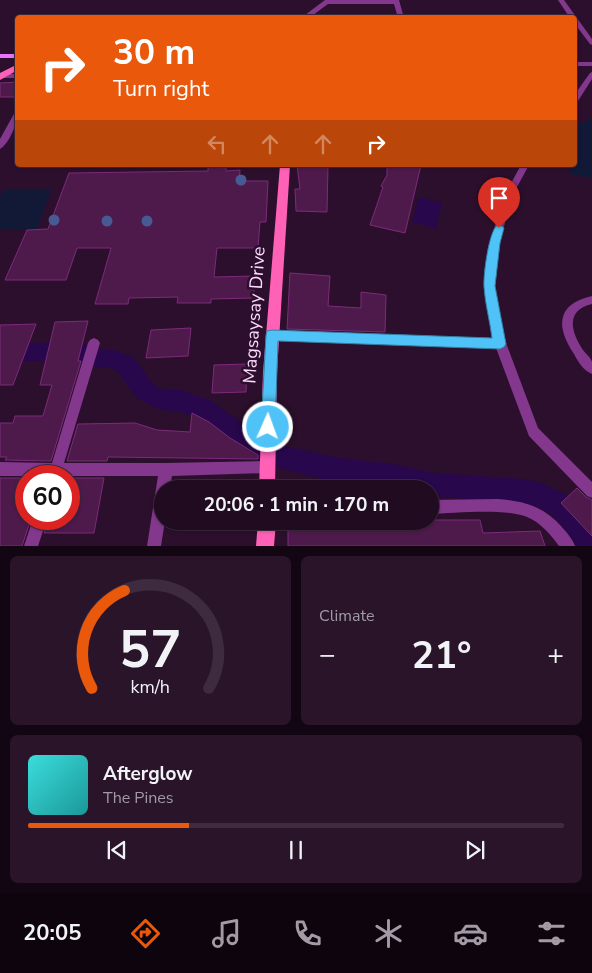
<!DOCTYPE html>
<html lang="en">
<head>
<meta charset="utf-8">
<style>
	body { margin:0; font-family:"Nunito Sans",sans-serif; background:#29142a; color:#f1f3f6; height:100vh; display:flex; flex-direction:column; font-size:19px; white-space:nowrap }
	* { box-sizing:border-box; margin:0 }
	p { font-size:16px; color:#a29ba5 }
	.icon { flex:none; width:28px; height:28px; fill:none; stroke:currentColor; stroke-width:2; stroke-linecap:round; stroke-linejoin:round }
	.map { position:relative; height:546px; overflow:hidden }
	.drawer { display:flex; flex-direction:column; gap:10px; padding:10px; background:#120612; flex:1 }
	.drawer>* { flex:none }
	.top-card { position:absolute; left:15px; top:15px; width:562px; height:152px; border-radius:5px; box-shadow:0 1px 4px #0004,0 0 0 1px #3e2b3f; background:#ea580c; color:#fff; overflow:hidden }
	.speed { position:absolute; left:15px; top:465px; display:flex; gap:10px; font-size:25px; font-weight:700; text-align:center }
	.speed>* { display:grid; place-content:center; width:65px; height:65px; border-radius:50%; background:#210b21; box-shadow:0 1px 4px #0004,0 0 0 1px #3e2b3f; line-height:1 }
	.speed .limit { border:8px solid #d22; background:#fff; color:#111 }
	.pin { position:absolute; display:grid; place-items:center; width:42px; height:42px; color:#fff; margin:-51px -21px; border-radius:50% 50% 50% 0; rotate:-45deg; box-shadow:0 0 5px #0007 }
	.pin .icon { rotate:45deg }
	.me { position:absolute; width:55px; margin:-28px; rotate:2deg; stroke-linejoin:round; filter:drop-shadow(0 0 4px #0008) }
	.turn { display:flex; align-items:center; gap:18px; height:105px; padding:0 15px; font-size:22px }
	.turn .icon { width:65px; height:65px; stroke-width:2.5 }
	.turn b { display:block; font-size:35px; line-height:42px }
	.lanes { display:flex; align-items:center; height:48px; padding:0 15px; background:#0003; justify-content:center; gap:25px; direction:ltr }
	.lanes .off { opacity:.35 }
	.big { font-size:38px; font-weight:700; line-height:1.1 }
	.drawer .tile { flex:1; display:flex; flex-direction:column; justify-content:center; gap:8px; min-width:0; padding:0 18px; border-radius:8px; background:#29142a }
	.drawer .dial { align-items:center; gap:0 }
	.dial svg { height:130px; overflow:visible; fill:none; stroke:#3e2b3f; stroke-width:7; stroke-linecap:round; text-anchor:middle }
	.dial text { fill:#f1f3f6; stroke:none }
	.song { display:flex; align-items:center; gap:15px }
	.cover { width:60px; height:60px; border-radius:8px; background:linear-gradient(135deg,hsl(180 70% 55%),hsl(180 70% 35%)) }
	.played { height:5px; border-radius:2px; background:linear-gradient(90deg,#ea580c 30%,#3e2b3f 30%) }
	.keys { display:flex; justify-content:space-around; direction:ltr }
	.heat { display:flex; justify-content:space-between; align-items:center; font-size:28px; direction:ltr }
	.drawer .tiles { flex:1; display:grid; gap:10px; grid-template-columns:1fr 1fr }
	.tile:last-child { grid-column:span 2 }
	.trip { position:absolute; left:154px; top:480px; width:285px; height:50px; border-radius:25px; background:#210b21; box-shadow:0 1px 4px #0004,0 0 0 1px #3e2b3f; font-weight:700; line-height:50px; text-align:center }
	.tab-bar { display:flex; height:80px; justify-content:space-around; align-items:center; background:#0d040d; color:#a29ba5 }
	.tab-bar .icon { width:35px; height:35px }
	.tab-bar .current { color:#ea580c }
	.tab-bar b { font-size:22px; color:#f1f3f6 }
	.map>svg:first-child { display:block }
</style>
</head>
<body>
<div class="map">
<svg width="592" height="546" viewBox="0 0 592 546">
	<rect width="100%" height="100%" fill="#2c0f2c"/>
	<g fill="#121936">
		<polygon points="592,118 592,177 573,176 567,165 575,165 575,126"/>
		<polygon points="52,189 37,229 0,230 0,198 3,190"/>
	</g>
	<polygon fill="#28074d" points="419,197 442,203 436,229 412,222"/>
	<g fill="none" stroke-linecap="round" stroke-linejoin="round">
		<path fill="#28074d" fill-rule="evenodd" d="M78 342 96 349 114 350 134 358 153 384 162 389 181 390 211 401 265 439 293 448 340 458 387 463 435 473 523 479 541 483 567 495 592 522V546H577C569 535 560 522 549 513 532 500 459 499 435 497L430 496V489C370 489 307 481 251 457L195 417 181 412 160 410 137 398 118 372 112 368 96 367 77 360 27 361 0 365V347L27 343Z"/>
	</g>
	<g fill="#4e1a4c" stroke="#7c2b79">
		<polygon points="18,82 18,97 0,97 0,83"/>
		<polygon points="208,165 226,165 226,171 240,170 239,181 268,181 266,222 260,222 258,248 217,248 214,277 254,276 254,298 211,299 211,303 177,303 178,297 129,298 128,304 95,304 111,248 77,248 66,280 5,280 27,230 48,229 69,173 208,171"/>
		<polygon points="297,165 328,165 327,212 296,211 295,189 300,189"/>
		<polygon points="387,165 421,165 405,233 370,225 383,187 381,186 387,175"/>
		<polygon points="290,273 330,276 328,306 361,308 361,292 386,295 385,332 287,329"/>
		<polygon points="88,321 78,361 81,361 51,461 5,460 7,457 0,457 0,423 13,423 15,416 43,416 52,385 40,385 55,322"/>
		<polygon points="36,324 13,385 0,385 0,325"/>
		<polygon points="191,328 188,356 146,358 151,330"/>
		<polygon points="247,364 246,392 212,393 214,365"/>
		<polygon points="192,413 209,422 230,438 258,455 258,459 108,457 107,461 67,461 78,424 135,423 157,430 190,432"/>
		<polygon points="0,478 26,478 26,519 31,519 22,546 0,546"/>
		<polygon points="69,478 104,478 94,533 44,533 49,519 69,519"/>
		<polygon points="577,488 586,497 592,500 592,536 561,503"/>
		<polygon points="430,520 480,520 483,533 540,531 545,546 288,546 288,526 349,528 348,521"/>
	</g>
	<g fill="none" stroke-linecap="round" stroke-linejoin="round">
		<g fill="#83388e" fill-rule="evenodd">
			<polygon points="325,0 399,0 404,18 398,18 394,4 328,4 309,18 301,18"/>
			<polygon points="558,0 564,0 592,39 592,45 590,44 575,24 575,18 570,18"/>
			<rect x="575" y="62" width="17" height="4"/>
			<polygon points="592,72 592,79 578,101 575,101 575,94 590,73"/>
			<rect x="0" y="74" width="18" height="4"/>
			<path d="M15 112H18C18 122 9 144 0 149V139Z"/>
			<polygon points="521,165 529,165 511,198 500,243 494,286 506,343 538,428 592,482 592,498 587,496 529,436 496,348 272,340 268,338 267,335 268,332 272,330 494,338 484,286 490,243 503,198"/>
			<path d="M592 296V304C565 310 571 332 583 350 586 354 591 358 592 362 592 366 592 371 592 374 584 371 578 362 574 354 556 327 556 304 592 296Z"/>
			<polygon points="94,338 98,340 100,343 64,463 166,463 267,461 272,462 273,467 272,472 267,473 172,476 170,489 162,489 162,521 165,521 161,546 147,546 158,476 0,476 0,462 52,463 88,343 90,340"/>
			<path d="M497 499C523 501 543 506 561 526 566 532 572 538 575 546H559C551 535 540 522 527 517 506 508 454 513 430 514V500Z"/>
			<polygon points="33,519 47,519 38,546 24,546"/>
		</g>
		<rect fill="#eb71ff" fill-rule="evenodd" x="0" y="54" width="18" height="4"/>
		<g fill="#ff61b7" fill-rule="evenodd">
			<polygon points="18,64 18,70 0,80 0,73"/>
			<polygon points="280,165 290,165 277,372 275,489 259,489 263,372"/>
			<polygon points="258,521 276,521 274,546 256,546"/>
		</g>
	</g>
	<g fill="#475a93">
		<circle cx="241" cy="180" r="5.5"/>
		<circle cx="54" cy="220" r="5.5"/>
		<circle cx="107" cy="221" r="5.5"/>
		<circle cx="147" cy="221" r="5.5"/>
	</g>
	<path fill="#4fc3f7" stroke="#337fa1" d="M499 224 504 228 500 243 495 286 506 344 504 347 500 349 278 341 275 427 273 432 268 434 263 432 261 427 266 335 267 331 272 330 492 338C490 321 485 304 484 287 483 276 489 227 499 224Z"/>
	<g text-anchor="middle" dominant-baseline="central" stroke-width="5" stroke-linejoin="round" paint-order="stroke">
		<g font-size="18" fill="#fddaff" stroke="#2c0f2c">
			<text transform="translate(254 315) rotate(-86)">Magsaysay Drive</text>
		</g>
	</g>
</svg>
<div class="speed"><div class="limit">60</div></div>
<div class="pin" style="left:499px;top:228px;background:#d93025"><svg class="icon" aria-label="arrive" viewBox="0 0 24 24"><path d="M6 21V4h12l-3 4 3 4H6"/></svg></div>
<svg class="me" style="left:268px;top:427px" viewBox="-20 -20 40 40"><circle r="17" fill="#4fc3f7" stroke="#fff" stroke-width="3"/><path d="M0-11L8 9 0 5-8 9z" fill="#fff"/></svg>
<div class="trip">20:06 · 1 min · 170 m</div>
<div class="top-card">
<div class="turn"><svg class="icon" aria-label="right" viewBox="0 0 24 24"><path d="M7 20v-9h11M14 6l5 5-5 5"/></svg><div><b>30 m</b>Turn right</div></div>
<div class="lanes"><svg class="icon off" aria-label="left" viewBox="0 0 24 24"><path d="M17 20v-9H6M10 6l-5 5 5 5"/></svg><svg class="icon off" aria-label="ahead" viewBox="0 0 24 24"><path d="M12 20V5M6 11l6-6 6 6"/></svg><svg class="icon off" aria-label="ahead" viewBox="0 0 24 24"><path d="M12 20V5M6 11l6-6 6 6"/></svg><svg class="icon" aria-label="right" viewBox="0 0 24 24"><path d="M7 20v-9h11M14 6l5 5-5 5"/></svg></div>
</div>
</div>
<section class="drawer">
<div class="tiles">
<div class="tile dial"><svg viewBox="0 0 100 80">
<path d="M14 69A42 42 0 1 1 86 69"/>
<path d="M14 69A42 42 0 0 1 34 9" stroke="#ea580c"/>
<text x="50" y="56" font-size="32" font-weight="700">57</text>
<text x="50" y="72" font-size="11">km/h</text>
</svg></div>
<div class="tile"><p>Climate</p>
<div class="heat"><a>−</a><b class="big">21°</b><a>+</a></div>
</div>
<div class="tile">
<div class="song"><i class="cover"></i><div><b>Afterglow</b><p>The Pines</p></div></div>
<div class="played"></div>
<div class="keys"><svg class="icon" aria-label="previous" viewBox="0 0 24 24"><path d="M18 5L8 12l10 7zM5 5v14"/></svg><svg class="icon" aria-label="pause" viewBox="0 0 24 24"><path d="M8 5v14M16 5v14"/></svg><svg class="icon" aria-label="next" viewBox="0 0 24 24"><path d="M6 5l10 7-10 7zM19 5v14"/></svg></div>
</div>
</div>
</section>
<nav class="tab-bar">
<b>20:05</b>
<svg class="icon current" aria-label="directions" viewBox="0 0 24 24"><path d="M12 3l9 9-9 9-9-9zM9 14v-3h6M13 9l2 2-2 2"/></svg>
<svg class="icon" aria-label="music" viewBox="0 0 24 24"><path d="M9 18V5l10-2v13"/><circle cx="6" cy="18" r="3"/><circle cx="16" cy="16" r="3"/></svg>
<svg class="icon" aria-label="phone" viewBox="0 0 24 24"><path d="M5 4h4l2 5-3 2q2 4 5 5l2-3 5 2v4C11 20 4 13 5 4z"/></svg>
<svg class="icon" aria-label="climate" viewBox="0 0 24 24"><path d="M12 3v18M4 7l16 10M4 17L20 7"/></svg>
<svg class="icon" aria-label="car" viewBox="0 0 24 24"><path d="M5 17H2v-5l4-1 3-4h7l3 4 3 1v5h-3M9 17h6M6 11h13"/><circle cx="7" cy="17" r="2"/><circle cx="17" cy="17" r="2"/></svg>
<svg class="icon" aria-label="filters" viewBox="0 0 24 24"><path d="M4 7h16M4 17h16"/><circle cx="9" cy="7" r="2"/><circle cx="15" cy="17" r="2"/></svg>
</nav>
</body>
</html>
